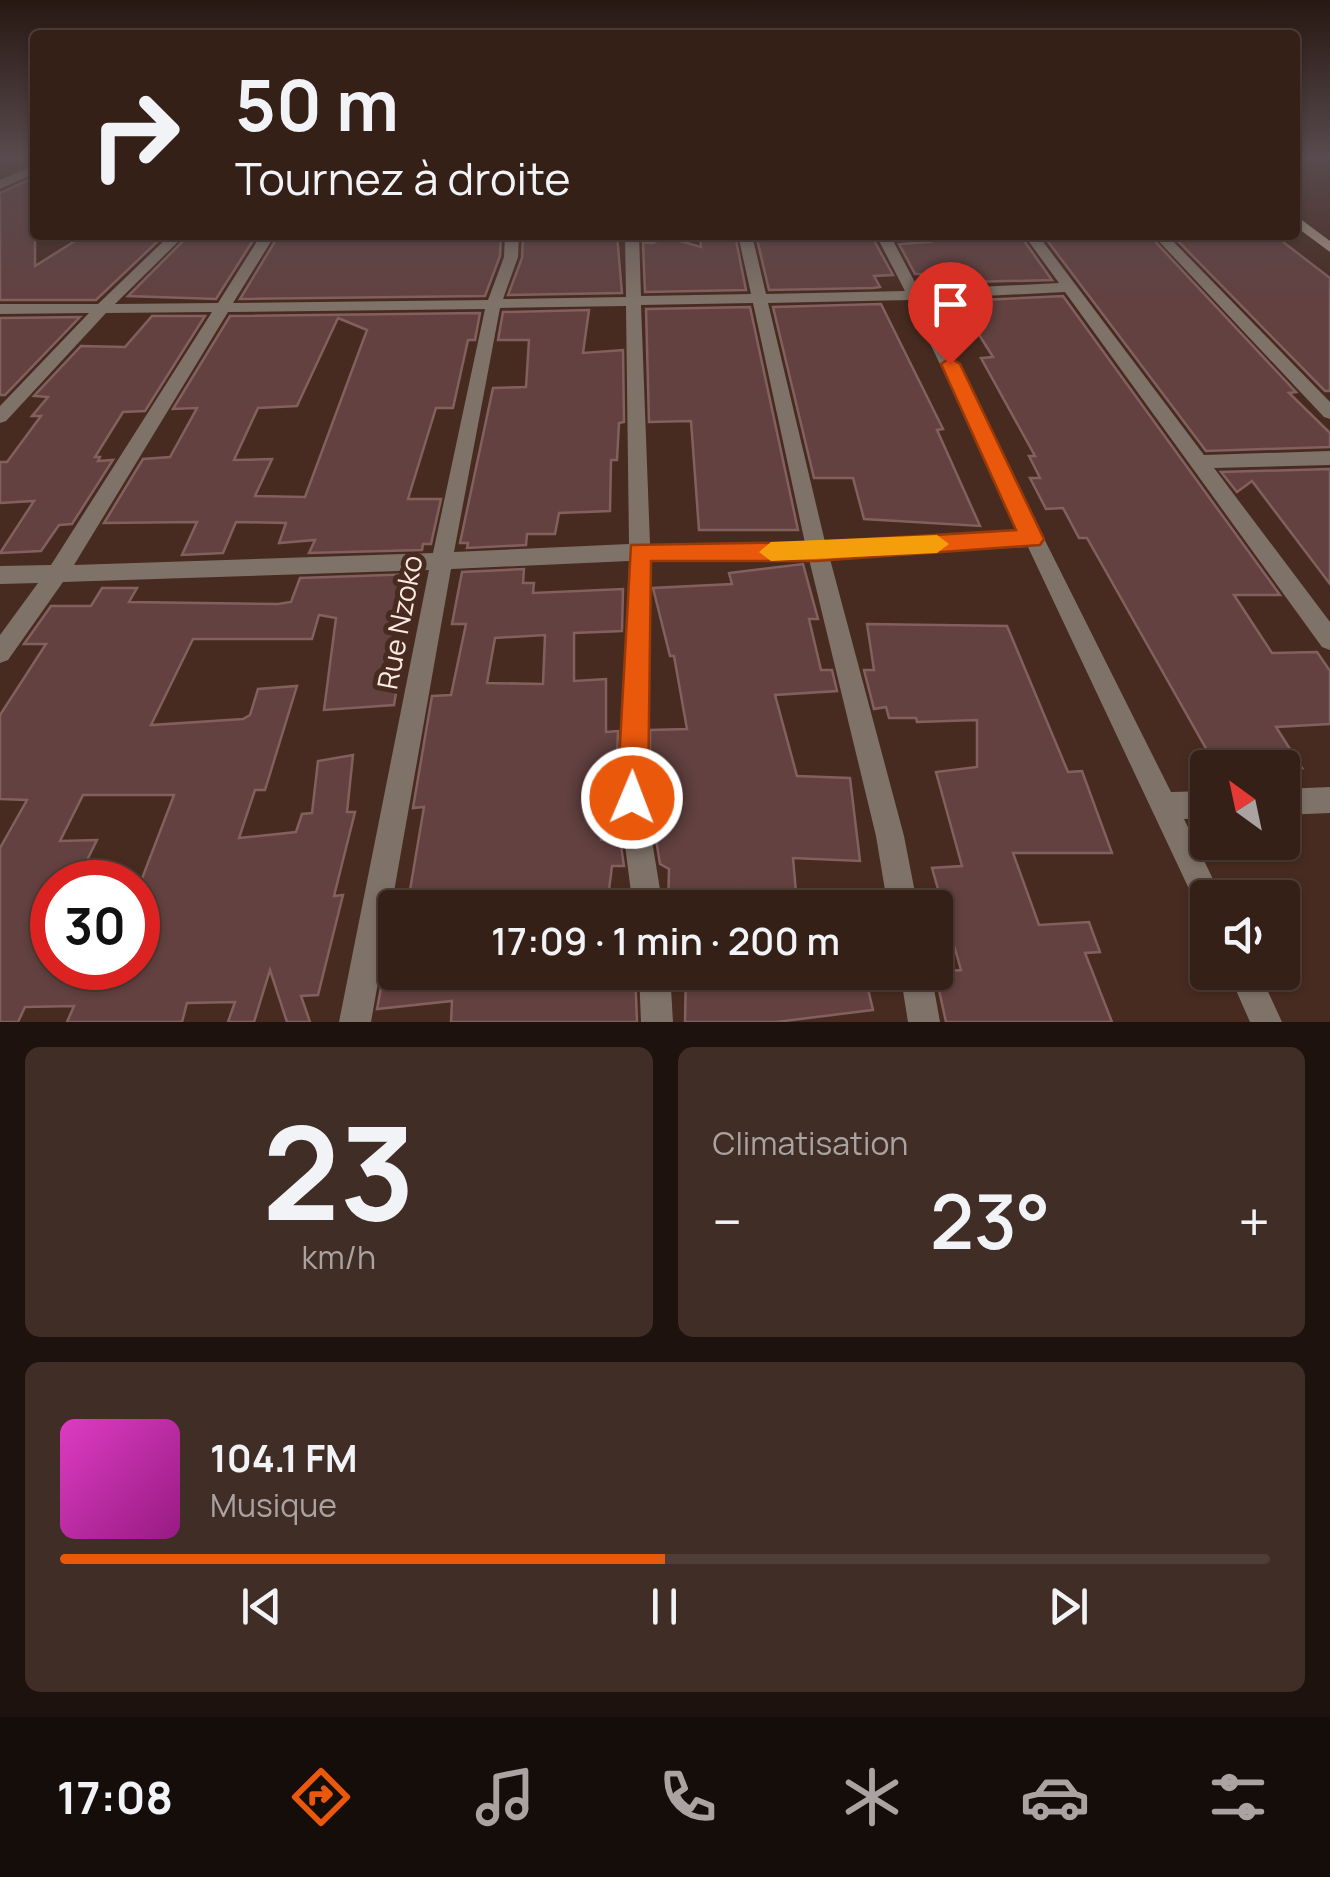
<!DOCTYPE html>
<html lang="fr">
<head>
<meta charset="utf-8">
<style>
	body { margin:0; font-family:Manrope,sans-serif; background:#402d25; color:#f1f3f6; height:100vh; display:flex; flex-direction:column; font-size:38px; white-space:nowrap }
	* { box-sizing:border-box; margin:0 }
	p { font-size:32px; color:#aaa3a2 }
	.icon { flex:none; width:55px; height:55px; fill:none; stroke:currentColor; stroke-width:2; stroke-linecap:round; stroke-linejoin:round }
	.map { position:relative; height:1022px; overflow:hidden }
	.side { display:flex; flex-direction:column; gap:25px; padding:25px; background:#1d120d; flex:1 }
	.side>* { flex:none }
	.banner { position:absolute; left:30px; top:30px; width:1270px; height:210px; border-radius:10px; box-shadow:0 2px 8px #0004,0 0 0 2px #4f3e37; background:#352018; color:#f1f3f6; overflow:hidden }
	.needle { width:65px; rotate:327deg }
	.controls { position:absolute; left:1190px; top:750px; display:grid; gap:20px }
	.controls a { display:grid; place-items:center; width:110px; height:110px; border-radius:10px; background:#352018; box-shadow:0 2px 8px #0004,0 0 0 2px #4f3e37; font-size:50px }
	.speed { position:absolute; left:30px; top:860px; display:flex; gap:20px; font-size:50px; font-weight:700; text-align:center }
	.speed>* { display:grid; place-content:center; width:130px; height:130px; border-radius:50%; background:#352018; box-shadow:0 2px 8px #0004,0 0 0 2px #4f3e37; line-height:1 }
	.speed .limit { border:15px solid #d22; background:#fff; color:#111 }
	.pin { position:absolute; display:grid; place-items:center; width:85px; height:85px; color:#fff; margin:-102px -42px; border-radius:50% 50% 50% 0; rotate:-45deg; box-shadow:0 0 10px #0007 }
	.pin .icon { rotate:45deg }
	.me { position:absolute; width:110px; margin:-55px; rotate:1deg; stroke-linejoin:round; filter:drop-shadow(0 0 8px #0008) }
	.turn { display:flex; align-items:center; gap:35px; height:210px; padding:0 40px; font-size:45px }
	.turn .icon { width:130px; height:130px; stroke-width:2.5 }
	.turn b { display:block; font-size:70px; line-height:85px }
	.big { font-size:75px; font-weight:600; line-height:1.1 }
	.side .widget { flex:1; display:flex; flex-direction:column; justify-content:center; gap:15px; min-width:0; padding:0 35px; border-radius:15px; background:#402d25 }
	.side .dial { align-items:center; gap:0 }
	.dial b { font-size:130px; line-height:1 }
	.song { display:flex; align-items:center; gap:30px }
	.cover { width:120px; height:120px; border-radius:15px; background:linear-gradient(135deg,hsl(310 70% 55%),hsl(310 70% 35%)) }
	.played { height:10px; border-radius:5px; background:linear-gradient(90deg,#ea580c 50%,#4f3e37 50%) }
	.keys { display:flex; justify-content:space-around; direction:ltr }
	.heat { display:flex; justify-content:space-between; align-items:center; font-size:55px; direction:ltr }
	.side .tiles { flex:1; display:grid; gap:25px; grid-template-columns:1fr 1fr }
	.widget:last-child { grid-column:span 2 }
	.trip { position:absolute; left:378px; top:890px; width:575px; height:100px; border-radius:10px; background:#352018; box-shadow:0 2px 8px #0004,0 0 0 2px #4f3e37; font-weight:600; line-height:100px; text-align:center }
	.tab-bar { display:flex; height:160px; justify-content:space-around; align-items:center; background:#150d0a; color:#aaa3a2 }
	.tab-bar .icon { width:70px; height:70px }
	.tab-bar .on { color:#ea580c }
	.tab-bar b { font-size:45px; color:#f1f3f6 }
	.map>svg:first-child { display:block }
</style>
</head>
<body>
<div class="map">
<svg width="1330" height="1022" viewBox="0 0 1330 1022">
	<rect width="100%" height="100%" fill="#472b20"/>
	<g fill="#624140" stroke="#83605e" stroke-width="2.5" fill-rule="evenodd">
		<polygon points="35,177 35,266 83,236 158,241 96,300 0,300 0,193"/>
		<polygon points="189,235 218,235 214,240 254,239 216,299 128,296"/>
		<polygon points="338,235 501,235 500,256 485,296 240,299 277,238"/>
		<polygon points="523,235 617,235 622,293 508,295 522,258"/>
		<polygon points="700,235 735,235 746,290 645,292 643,243 654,243 663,236 701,247"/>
		<polygon points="756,235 871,235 893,275 874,276 880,287 873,288 769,290"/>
		<polygon points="925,235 1020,235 1052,280 930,283 925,274 915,274 899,244 930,242"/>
		<polygon points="1043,235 1149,235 1296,392 1289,393 1330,433 1330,447 1206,451"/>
		<polygon points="1172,235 1274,235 1330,278 1330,391 1325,391"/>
		<polygon points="1063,296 1280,595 1234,595 1272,653 1317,652 1330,671 1330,724 1276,727 1302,768 1217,768 1087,538 1079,538 1063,508 1046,509 1030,478 1040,478 1029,456 1035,456 981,358 993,357 958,301"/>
		<polygon points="881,304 943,429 937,430 980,526 864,519 853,478 814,478 773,307"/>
		<polygon points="750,307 798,530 699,530 691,421 649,422 646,309"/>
		<polygon points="589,310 583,353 623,350 624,422 619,423 617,460 611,460 610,511 559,513 555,534 527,534 526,545 467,548 468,543 460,543 493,388 526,387 529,340 498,340 503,312"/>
		<path d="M480 313 475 340H468L453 408H436L408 499H441L431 544H423L422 550 309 553 315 540 279 543 286 523 236 522 223 553 182 555 197 522 104 523 143 459 170 457 197 408 173 409 230 316ZM338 318 367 330 305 497 255 496 272 459 234 460 258 408 297 406Z"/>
		<polygon points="152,316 205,316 145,411 123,412 95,457 100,457 98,461 113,460 72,524 59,525 41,551 0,553 34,501 0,503 0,462 7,462 41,416 32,416 48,397 34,396 81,346 125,347"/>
		<polygon points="80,317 5,395 0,395 0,318"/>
		<polygon points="1330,469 1330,584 1252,481 1237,492 1221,472"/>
		<polygon points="803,564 818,619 809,619 821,670 832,670 837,691 775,695 797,776 850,778 860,861 793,858 796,892 741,889 741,908 668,908 669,869 660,864 650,803 650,730 687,729 674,656 670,656 653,588 732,584 729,573"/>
		<path d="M524 569 523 583H534L533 593 623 589 622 631 574 633V681L606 679V732L618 731 616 784 602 785 601 840 620 839 624 866H612L608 898 596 908H407L424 807 413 808 432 696 451 695 466 624H452L462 572ZM545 635 543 684 487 683 495 638Z"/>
		<path d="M416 574 394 705 324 710 336 618 319 615 312 639H193L151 725 243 719 250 715 258 689 297 686 265 790H255L239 838 296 832 302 814 312 813 318 761 353 755 347 812H355L334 896 343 895 318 995 301 996 310 1022H287L270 970 254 1022H228L235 1002 187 1003 182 1022H67L74 1006 25 1007 18 1022H0V848L27 800 0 799V715L46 644H24L51 606H91L102 588H137L129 602 278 604 291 602 300 578ZM83 795H174L138 889V968H52V882H76L97 840 60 841Z"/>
		<polygon points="867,624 1007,626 1068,772 1082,771 1112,853 1013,853 1039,925 1089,922 1100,952 1085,953 1112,1022 946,1022 935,972 961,970 932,868 962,866 936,772 977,767 977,720 917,722 916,718 889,718 886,707 874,709 864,670 874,670"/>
		<polygon points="384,972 635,972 637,1022 451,1022 452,1001 377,1009"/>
		<polygon points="686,972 772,972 772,981 864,972 873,1010 776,1022 685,1022"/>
	</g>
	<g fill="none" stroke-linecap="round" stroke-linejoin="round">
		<g fill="#7f7369" fill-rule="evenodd">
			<polygon points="35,165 35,173 0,189 0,180"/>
			<path d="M170 235H185L115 304 218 303 261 235H275L233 303 488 300 504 257 505 235H519L518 257 503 299 626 297 625 235H639L641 296 751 294 738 235H752L766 294 905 291 876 235H890L919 290 1059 283 1024 235H1038L1204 455 1330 451V465L1214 468 1330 622V650L1322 647 1065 292 924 299 1171 792 1208 791V818L1184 819 1222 898H1208V912L1198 908 1028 547 830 559 904 836 918 908H888L876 836 809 559 650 560 645 798 663 908H633L619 798 629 561 451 569 371 1022H339L429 570 63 582 8 660 0 663V635L38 583 0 584V566L51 565 212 312 106 313 6 421 0 423V406L89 313 0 314V304H98ZM909 300 1021 532 825 542 768 303ZM753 303 805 543 650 544 641 305ZM626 306 629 544 454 552 500 308ZM485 309 433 553 74 565 228 312Z"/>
			<polygon points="1153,235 1167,235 1330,402 1330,419 1324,417"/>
			<polygon points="1330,787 1330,813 1282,815 1282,789"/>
			<polygon points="639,972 670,972 673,1022 641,1022"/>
			<polygon points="900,972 931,972 940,1022 908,1022"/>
			<polygon points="1228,972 1259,972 1282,1022 1250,1022"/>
		</g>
		<polygon fill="#aa9788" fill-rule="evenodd" points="1295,215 1330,241 1330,252 1295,226"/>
	</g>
	<linearGradient id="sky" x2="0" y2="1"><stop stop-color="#271812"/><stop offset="0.52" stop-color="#584a4e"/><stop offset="1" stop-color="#584a4e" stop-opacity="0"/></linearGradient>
	<rect width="1330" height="303" fill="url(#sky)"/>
	<polygon fill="#ea580c" stroke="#983908" stroke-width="2.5" points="950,358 960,364 1044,539 1040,545 817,561 651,561 648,798 643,808 632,813 622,808 617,798 631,545 817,542 1016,530 941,364"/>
	<polygon fill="#f59e0b" points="937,535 949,544 937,553 771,561 759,552 771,542"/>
	<g text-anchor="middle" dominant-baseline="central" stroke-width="10" stroke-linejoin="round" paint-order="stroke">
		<g font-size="28" fill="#fce9e2" stroke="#472b20">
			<text transform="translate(399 622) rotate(-79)">Rue Nzoko</text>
		</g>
	</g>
</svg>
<div class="controls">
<a><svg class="needle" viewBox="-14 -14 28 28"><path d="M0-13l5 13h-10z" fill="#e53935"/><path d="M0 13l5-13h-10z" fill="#aaa3a2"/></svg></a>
<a><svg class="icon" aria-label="sound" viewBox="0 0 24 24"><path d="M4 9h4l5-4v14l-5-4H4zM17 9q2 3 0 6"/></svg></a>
</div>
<div class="speed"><div class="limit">30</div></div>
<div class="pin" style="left:950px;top:364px;background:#d93025"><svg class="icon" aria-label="arrive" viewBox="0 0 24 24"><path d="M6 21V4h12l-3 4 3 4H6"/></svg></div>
<svg class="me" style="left:632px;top:798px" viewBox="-20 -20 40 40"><circle r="17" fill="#ea580c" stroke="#fff" stroke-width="3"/><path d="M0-11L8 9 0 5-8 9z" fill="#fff"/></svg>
<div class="trip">17:09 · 1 min · 200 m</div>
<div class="banner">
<div class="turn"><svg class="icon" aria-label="right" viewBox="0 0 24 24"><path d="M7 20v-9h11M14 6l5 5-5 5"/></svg><div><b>50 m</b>Tournez à droite</div></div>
</div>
</div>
<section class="side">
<div class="tiles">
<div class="widget dial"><b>23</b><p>km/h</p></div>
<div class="widget"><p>Climatisation</p>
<div class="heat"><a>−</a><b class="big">23°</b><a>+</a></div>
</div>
<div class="widget">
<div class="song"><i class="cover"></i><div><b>104.1 FM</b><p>Musique</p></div></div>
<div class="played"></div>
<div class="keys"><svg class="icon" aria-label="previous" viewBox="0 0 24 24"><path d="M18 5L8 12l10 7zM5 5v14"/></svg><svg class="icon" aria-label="pause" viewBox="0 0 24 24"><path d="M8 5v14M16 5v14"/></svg><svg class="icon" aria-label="next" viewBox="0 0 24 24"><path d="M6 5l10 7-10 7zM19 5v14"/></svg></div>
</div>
</div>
</section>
<nav class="tab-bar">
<b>17:08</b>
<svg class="icon on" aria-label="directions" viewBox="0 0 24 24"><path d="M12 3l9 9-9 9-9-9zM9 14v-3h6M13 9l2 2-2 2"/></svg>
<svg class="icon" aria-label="music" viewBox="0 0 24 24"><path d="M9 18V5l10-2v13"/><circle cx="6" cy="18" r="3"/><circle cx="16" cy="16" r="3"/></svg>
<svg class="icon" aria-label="phone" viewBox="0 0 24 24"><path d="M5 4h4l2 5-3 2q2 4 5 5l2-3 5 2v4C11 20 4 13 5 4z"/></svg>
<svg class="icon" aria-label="climate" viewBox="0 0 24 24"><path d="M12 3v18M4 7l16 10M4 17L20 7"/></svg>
<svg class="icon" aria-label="car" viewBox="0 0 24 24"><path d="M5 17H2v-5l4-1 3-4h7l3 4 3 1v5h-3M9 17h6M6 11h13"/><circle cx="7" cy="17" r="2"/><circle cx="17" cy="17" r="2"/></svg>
<svg class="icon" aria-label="filters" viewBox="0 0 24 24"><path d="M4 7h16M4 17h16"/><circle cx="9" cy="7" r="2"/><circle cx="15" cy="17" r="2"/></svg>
</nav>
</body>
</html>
